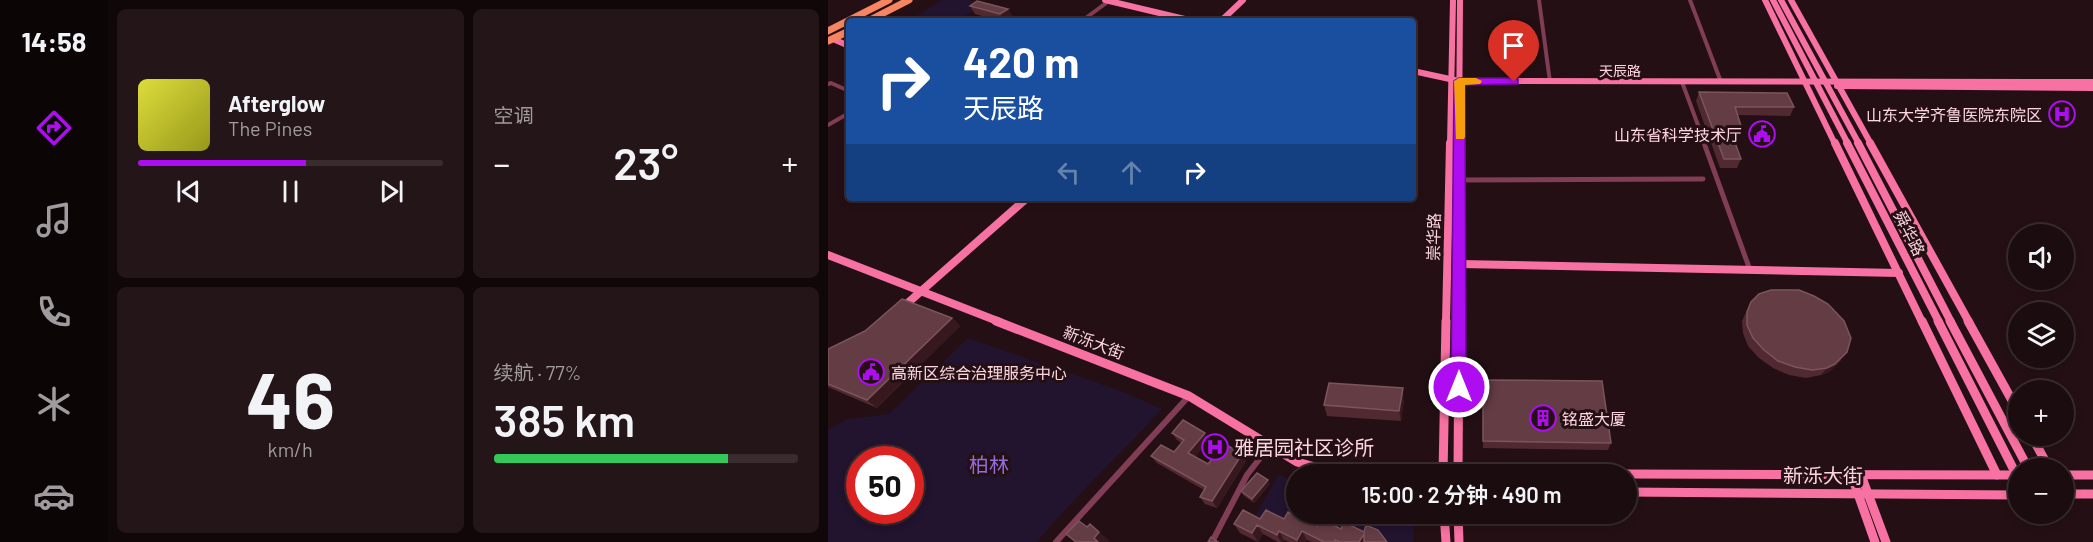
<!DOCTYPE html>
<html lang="zh">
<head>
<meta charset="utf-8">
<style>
	body { margin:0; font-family:Barlow,"Noto Sans SC",sans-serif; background:#241518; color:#f1f3f6; height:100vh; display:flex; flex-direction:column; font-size:22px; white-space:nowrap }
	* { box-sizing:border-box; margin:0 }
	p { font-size:20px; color:#a09b9e }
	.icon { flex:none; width:33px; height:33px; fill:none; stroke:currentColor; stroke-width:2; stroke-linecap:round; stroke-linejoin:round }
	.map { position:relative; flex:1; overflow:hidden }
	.sheet { display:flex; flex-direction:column; gap:9px; padding:9px; background:#0f0708; width:720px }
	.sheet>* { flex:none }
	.guide { position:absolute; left:18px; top:18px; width:570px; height:183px; border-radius:6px; box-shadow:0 3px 9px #0003,0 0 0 2px #392c2f; background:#1a4fa0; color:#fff; overflow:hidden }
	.buttons { position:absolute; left:1180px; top:224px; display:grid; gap:12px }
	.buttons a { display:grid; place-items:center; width:66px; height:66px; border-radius:50%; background:#1b0c0f; box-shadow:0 3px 9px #0003,0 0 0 2px #392c2f; font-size:30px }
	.speed { position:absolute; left:18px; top:446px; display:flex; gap:12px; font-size:30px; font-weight:700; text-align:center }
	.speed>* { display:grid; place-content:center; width:78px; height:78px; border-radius:50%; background:#1b0c0f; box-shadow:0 3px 9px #0003,0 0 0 2px #392c2f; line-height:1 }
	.speed .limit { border:9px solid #d22; background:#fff; color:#111 }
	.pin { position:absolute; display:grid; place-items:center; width:51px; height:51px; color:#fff; margin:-62px -26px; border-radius:50% 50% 50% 0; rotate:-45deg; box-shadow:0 0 6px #0007 }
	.pin .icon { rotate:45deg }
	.me { position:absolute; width:66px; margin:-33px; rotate:0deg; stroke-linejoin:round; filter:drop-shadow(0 0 4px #0008) }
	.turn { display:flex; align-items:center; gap:21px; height:126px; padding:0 18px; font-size:27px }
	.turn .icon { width:78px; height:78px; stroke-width:2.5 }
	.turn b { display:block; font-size:42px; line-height:51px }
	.lanes { display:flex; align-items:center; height:57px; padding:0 18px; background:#0003; justify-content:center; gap:30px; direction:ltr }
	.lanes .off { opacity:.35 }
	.big { font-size:45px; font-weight:600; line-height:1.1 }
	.sheet .tile { flex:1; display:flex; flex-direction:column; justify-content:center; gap:9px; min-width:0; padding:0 21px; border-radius:9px; background:#241518 }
	.sheet .dial { align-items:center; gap:0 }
	.dial b { font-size:78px; line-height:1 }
	.song { display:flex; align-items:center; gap:18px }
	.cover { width:72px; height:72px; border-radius:9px; background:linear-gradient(135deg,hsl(60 70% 55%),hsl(60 70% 35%)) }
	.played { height:6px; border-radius:3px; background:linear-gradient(90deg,#ae0df1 55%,#392c2f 55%) }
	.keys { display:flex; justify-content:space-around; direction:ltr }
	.heat { display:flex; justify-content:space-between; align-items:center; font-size:33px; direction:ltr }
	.charge { height:9px; border-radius:4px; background:linear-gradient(90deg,#34c759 77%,#392c2f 0) }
	.sheet .tiles { flex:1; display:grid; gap:9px; grid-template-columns:repeat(2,1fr) }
	.trip { position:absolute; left:458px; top:464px; width:351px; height:60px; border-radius:30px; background:#1b0c0f; box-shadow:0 3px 9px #0003,0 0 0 2px #392c2f; font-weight:600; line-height:60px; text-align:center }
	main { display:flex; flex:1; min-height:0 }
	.dock { display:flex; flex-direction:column; width:108px; justify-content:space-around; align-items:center; background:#0b0506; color:#a09b9e }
	.dock .icon { width:42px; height:42px }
	.dock .on { color:#ae0df1 }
	.dock b { font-size:27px; color:#f1f3f6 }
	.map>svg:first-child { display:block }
</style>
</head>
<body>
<main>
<nav class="dock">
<b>14:58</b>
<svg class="icon on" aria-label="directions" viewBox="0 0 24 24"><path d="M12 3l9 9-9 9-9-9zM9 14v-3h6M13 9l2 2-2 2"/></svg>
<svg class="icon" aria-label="music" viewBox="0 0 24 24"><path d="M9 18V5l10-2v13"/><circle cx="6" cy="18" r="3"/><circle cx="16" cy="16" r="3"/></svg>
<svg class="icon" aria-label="phone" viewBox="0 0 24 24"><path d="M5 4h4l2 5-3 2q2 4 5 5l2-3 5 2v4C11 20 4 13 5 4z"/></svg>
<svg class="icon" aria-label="climate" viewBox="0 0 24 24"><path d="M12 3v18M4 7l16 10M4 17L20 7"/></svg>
<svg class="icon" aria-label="car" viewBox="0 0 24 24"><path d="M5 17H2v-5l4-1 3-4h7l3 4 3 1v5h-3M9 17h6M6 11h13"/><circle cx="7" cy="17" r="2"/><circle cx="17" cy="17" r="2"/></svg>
</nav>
<section class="sheet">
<div class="tiles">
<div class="tile">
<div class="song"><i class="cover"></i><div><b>Afterglow</b><p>The Pines</p></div></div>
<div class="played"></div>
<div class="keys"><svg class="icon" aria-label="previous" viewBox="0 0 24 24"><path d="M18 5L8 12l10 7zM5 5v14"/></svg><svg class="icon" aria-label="pause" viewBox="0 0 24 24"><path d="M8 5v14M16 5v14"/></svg><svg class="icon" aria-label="next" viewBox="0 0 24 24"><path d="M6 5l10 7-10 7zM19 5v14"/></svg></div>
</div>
<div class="tile"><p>空调</p>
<div class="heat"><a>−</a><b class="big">23°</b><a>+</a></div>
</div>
<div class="tile dial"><b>46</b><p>km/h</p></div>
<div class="tile"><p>续航 · 77%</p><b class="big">385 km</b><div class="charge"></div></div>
</div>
</section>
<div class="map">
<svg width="1265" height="542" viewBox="0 0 1265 542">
	<rect width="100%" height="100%" fill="#241014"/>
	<g fill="#22132e" fill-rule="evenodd">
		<polygon points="114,0 140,0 156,4 130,21 81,21"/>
		<path d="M140 338 293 391 334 409C293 454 248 495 209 542H0V430L20 419 61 414ZM32 459H82V510H32Z"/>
		<polygon points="450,475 468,481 468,513 585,513 587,522 585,542 561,542 555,536 540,529 536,536 515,532 489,520 485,526 460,521 442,512 436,519 428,515"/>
	</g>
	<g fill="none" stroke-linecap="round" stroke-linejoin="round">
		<g stroke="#803d55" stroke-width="4">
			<polyline points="711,0 722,82"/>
			<polyline points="862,0 893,82"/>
			<polyline points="255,20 281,1"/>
			<polyline points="241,21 245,18 257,21"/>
			<polyline points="854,82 877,144"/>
			<polyline points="0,84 3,83 21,91"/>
			<polyline points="0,125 21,113"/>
		</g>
		<g stroke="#803d55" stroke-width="5">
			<polyline points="876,143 922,270"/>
			<polyline points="632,180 875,179"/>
		</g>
		<g stroke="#803d55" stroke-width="6">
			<polyline points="228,542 361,396"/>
			<polyline points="384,542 419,475 442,445"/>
		</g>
		<g stroke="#f771a2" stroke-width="6">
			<polyline points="277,0 365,21"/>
			<polyline points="937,0 1007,144"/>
			<polyline points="945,0 1020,144"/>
			<polyline points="953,0 1031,144"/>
			<polyline points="963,0 1043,144"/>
			<polyline points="393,21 415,0"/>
			<polyline points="5,39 21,46"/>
			<polyline points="585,71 631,81 1265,82"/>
			<polyline points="1009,86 1265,88"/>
			<polyline points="622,144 625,0"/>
			<polyline points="631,144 632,0"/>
		</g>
		<g stroke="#f771a2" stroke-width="8">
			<polyline points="1007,143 1094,322"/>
			<polyline points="1019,143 1111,322"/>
			<polyline points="1030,143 1123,322"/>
			<polyline points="1042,143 1141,322"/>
			<polyline points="0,255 172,322"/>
			<polyline points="632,264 1071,273"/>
			<polyline points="74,308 199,198"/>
			<polyline points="618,322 622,143"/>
			<polyline points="631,322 631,143"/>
		</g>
		<g stroke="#f771a2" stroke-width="9">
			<polyline points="168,321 361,396 469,462 512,474"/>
			<polyline points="1094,321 1169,475"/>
			<polyline points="1110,321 1191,480"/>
			<polyline points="1122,321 1200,468"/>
			<polyline points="1140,321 1191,413"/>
			<polyline points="1203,435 1221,468"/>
			<polyline points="615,474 618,321"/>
			<polyline points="630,474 631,321"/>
			<polyline points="798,474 1191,475"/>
			<polyline points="1023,474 1047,542"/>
			<polyline points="1033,475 1058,542"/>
			<polyline points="1236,475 1265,475"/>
			<polyline points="798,492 1191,495"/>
			<polyline points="1236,494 1265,494"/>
			<polyline points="616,513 618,542"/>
			<polyline points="630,513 631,542"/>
		</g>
		<g stroke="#f78562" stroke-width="7">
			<polyline points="40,21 81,0"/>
			<polyline points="0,31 61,0"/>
			<polyline points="0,41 21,31"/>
		</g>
	</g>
	<g fill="#512a31">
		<polygon points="142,6 185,17 179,21 172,21 147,14"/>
		<polygon points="871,92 966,107 962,116 910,115 914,129 910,138 905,138 913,159 909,168 892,168 868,101"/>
		<polygon points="923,302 1013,360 1001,372 993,375 978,378 961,375 945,368 931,358 920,346 915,333 914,321"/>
		<polygon points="124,318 132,326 49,408 0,387 0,349"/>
		<polygon points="655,380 783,443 780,450 655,448"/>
		<polygon points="576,399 573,421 499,416 496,405"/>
		<polygon points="344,433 381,440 367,457 380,464 418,461 389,508 377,504 372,497 376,490 329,463 323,456 346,452 354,443 349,440"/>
		<polygon points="442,484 426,503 415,495 413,491"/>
		<polygon points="432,519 456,519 489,526 513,529 559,542 484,542 479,540 477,542 461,542 456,540 455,542 450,542 435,534 430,542 412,533 406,524"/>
	</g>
	<g fill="#37181e">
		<polygon points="180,9 185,17 179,21 176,21 172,14"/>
		<polygon points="124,318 132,326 49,408 39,400"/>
		<polygon points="1019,352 1001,372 993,375 999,368"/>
		<polygon points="575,388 576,399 573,421 571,411"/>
		<polygon points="377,433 381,440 365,460 360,453"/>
		<polygon points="414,454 418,461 389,508 384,501"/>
		<polygon points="440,480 442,484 426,503 424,499"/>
		<polygon points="429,525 435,534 430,542 424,533"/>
		<polygon points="451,531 456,540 455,542 453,542 449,535"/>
		<polygon points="474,531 479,540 477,542 470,542 469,540"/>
		<polygon points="271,532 281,540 280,542 270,542 266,538"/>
		<polygon points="536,534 538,542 531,542"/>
	</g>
	<g fill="#633c44" stroke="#7c545c" stroke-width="1.5">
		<polygon points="149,1 180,9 172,14 142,6"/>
		<polygon points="871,92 959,93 966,107 907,107 914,129 902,129 913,159 896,159"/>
		<polygon points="943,290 971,290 986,296 1000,304 1016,321 1023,338 1019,352 1007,364 999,368 984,370 967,367 950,361 936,350 925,338 919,325 919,312 923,302 931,294"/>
		<polygon points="74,299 124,318 39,400 0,384 0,349 37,331"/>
		<polygon points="655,380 774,381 783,443 655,441"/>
		<polygon points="501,383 575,388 571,411 496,405"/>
		<polygon points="355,420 377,433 360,453 380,464 397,444 414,454 384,501 372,497 378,487 323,456 333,445 346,452 356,440 344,433"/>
		<polygon points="429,473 440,480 424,499 413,491"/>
		<polygon points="415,510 432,519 438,510 456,519 460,512 489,526 493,519 513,529 516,522 536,532 538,525 550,530 559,542 536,542 536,534 531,542 512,542 507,540 507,542 496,542 474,531 469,540 451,531 449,535 429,525 424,533 406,524"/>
		<polygon points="251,521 259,527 262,524 271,532 266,538 270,542 248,542 238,534"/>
		<polygon points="383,537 390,542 380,542"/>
	</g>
	<polygon fill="#ae0df1" stroke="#71089d" stroke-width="1.5" points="686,78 690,79 690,84 637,85 638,387 636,392 631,394 625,392 623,387 626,81 631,78"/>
	<polygon fill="#f59e0b" points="648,78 654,81 652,84 637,85 637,137 636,139 628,139 626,81 631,78"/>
	<defs>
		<g id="hospital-ring" transform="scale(1.35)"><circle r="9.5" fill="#241014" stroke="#ae0df1" stroke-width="1.5"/><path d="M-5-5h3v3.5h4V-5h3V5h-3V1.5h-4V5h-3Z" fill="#ae0df1"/></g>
		<g id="civic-ring" transform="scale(1.35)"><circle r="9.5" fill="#241014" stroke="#ae0df1" stroke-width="1.5"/><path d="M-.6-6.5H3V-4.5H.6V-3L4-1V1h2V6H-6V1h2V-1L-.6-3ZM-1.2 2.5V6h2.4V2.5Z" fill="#ae0df1"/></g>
		<g id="building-ring" transform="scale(1.35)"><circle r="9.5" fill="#241014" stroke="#ae0df1" stroke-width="1.5"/><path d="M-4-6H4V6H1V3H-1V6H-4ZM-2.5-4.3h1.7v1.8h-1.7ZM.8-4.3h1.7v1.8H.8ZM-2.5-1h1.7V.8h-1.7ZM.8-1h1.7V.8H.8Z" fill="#ae0df1"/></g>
	</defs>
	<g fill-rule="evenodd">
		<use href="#hospital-ring" x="1234" y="114"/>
		<use href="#civic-ring" x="934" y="134"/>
		<use href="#civic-ring" x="43" y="372"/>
		<use href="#building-ring" x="715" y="418"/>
		<use href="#hospital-ring" x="387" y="447"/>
	</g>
	<g text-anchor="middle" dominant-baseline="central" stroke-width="6" stroke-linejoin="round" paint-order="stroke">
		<g font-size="14" fill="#fdd5e0" stroke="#241014">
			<text x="792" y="70">天辰路</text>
		</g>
		<g font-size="16" fill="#fdd5e0" stroke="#241014" text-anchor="end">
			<text x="1214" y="114">山东大学齐鲁医院东院区</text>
			<text x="914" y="134">山东省科学技术厅</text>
			<text x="63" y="372" text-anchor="start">高新区综合治理服务中心</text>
			<text x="734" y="418" text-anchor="start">铭盛大厦</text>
		</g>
		<g font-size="16" fill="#fdd5e0" stroke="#241014">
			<text transform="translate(1082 233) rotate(63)">舜华路</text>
			<text transform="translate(605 237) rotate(-89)">崇华路</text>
			<text transform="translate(266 342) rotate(21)">新泺大街</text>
		</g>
		<g font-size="20" fill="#fdd5e0" stroke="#241014" text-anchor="start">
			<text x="406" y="447">雅居园社区诊所</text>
		</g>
		<g font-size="20" fill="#946cdb" stroke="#241014">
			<text x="161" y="464">柏林</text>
		</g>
		<g font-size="20" fill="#fdd5e0" stroke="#241014">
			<text x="995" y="475">新泺大街</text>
		</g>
	</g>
</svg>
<div class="buttons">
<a><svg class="icon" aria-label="sound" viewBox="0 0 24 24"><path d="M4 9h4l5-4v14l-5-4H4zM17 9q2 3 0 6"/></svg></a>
<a><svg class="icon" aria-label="layers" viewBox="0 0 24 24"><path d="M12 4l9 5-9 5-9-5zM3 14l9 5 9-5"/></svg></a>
<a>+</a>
<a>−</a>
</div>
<div class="speed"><div class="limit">50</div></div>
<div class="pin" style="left:686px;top:82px;background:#d93025"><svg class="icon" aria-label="arrive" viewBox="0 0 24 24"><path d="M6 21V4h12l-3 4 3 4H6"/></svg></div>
<svg class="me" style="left:631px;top:387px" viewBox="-20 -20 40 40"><circle r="17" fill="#ae0df1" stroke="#fff" stroke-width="3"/><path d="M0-11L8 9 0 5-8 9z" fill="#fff"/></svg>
<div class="trip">15:00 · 2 分钟 · 490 m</div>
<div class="guide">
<div class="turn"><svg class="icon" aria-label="right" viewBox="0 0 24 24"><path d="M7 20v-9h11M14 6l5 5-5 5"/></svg><div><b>420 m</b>天辰路</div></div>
<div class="lanes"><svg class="icon off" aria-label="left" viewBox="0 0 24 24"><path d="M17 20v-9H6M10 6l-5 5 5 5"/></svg><svg class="icon off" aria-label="ahead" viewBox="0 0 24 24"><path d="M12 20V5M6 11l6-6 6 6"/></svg><svg class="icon" aria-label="right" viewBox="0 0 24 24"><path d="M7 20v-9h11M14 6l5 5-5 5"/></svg></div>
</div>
</div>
</main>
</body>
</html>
